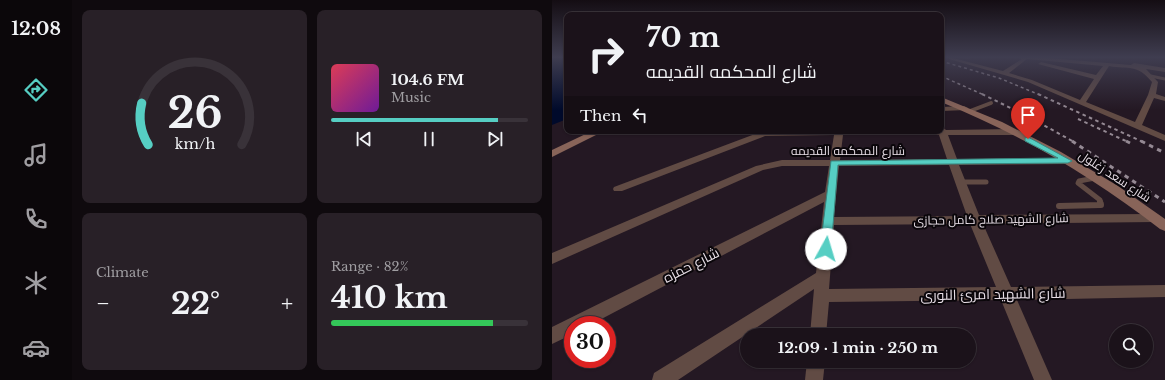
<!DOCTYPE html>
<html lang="en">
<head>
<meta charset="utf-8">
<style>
	body { margin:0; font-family:"Libre Baskerville",Cairo,serif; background:#282027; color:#f1f3f6; height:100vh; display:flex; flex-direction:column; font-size:15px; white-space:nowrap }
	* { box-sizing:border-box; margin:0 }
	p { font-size:13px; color:#a09ea2 }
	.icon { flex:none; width:22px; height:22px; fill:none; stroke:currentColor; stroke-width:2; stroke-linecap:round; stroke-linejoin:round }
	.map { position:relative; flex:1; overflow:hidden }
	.details { display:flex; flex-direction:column; gap:10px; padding:10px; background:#0f0a0e; width:480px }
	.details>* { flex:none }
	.top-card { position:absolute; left:12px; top:12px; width:380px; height:122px; border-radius:8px; box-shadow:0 1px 3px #0004,0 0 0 1px #393239; background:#1b121a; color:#f1f3f6; overflow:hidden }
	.fabs { position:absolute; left:557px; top:324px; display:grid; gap:8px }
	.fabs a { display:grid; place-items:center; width:44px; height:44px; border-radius:50%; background:#1b121a; box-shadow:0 1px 3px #0004,0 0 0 1px #393239; font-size:20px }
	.speed { position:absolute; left:12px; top:316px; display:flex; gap:8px; font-size:20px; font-weight:700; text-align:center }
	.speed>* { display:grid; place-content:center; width:52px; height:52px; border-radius:50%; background:#1b121a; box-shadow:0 1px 3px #0004,0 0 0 1px #393239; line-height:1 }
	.speed .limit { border:6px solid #d22; background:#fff; color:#111 }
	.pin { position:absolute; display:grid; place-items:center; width:34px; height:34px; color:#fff; margin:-41px -17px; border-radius:50% 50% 50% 0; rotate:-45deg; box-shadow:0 0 4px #0007 }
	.pin .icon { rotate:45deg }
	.me { position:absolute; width:44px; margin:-22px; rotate:6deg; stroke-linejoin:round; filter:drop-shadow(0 0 3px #0008) }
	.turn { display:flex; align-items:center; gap:14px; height:84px; padding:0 16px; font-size:18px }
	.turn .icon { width:52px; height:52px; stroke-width:2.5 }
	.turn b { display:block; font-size:28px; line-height:34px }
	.then { display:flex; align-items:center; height:38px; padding:0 16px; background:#0003; gap:8px; font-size:15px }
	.big { font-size:30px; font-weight:800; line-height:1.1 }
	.details .card { flex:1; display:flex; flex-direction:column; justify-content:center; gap:6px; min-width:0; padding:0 14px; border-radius:8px; background:#282027 }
	.details .dial { align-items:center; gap:0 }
	.dial svg { height:104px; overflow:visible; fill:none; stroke:#393239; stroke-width:7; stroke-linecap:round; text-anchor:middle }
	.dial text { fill:#f1f3f6; stroke:none }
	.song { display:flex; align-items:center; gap:12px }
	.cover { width:48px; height:48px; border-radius:6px; background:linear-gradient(135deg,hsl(350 70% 55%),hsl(280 70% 35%)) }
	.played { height:4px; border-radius:2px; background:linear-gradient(90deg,#56cec3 85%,#393239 85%) }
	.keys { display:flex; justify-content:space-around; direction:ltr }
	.heat { display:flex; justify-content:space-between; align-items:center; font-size:22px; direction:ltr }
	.charge { height:6px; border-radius:3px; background:linear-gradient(90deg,#34c759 82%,#393239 0) }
	.details .tiles { flex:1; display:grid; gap:10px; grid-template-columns:repeat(2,1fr) }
	.trip { position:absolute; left:188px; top:328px; width:236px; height:40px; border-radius:20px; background:#1b121a; box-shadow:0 1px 3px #0004,0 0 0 1px #393239; font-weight:800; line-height:40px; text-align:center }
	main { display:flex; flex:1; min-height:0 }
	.dock { display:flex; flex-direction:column; width:72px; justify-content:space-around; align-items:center; background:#0b070a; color:#a09ea2 }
	.dock .icon { width:28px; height:28px }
	.dock .current { color:#56cec3 }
	.dock b { font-size:18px; color:#f1f3f6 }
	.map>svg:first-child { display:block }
</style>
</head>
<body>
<main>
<nav class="dock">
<b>12:08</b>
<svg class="icon current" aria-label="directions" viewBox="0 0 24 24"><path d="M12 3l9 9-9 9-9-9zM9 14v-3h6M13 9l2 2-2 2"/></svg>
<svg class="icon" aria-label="music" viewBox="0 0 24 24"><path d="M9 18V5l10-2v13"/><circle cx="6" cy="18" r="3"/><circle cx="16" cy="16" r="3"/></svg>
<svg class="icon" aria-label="phone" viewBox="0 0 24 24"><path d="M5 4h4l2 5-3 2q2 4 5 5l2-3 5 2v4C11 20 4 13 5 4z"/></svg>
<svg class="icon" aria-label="climate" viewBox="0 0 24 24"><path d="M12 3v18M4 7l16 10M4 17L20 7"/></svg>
<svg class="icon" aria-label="car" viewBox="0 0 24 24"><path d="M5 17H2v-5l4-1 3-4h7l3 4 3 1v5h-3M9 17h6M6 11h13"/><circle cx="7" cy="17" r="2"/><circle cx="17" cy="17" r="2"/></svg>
</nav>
<section class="details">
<div class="tiles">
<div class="card dial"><svg viewBox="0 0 100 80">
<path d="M14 69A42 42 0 1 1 86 69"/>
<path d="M14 69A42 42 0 0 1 9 37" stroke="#56cec3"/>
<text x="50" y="56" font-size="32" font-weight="700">26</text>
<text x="50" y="72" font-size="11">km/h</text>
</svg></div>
<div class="card">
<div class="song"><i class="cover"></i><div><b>104.6 FM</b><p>Music</p></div></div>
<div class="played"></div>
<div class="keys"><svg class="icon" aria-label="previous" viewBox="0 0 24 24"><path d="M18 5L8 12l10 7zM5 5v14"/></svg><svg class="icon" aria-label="pause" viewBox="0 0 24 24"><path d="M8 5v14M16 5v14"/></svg><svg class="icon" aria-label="next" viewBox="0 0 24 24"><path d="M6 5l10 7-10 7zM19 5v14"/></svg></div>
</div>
<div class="card"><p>Climate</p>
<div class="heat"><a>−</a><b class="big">22°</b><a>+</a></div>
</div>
<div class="card"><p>Range · 82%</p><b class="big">410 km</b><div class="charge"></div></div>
</div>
</section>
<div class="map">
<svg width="613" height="380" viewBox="0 0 613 380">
	<rect width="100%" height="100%" fill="#241823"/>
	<polygon fill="#000a2b" points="0,57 15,57 15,119 0,125"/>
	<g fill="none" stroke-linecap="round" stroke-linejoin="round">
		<g stroke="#614b44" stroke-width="3">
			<polyline points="413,57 417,57"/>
			<polyline points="599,76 613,79"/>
		</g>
		<polyline stroke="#614b44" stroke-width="4" points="418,111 439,103"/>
		<g stroke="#614b44" stroke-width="5">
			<polyline points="543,178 527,181 526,183 548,200 549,203"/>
			<polyline points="409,182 434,182"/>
		</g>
		<polyline stroke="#614b44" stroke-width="6" points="507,206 549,205 548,202"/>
		<g fill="#614b44" fill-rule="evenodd">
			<path d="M397 57 451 71 470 59 463 57H486L579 65 582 63 613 68V72L594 69 606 82 604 94 613 97V101L602 98 590 125 613 135V141L476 82 397 59ZM475 59 551 66 544 75 489 62 486 64 542 79 528 100 480 80 457 73ZM557 66C578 70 584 63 600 82L596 95 583 122 534 102Z"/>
			<polygon points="412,106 416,108 415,110 389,111 389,107"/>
			<path d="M389 126 394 130 463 129 467 132 463 135H396L405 159 516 158 521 161 516 164 407 165 427 215 603 214 607 215 609 218 607 221 603 222 431 224 459 287 613 285V297L465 300 500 380H482L449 300 277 302 274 335H258L262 289 126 380H100L102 373 264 273 272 202 38 325H21V334L0 344V327L273 192 277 166H230L211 170 0 264V253L204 166 230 160H278L282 135 213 136 70 191H62L61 189 62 187 211 131H389ZM291 135H387L395 159 288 160ZM397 165 415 216 282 217 287 166ZM418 224 444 287 277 289 282 225Z"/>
			<polygon points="255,361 273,361 271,380 253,380"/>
		</g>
		<g fill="#886459" fill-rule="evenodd">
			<path d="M389 97 450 122 509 152 566 186 613 219V231L608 229C541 177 468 134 389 102Z"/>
			<polygon points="40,131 52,131 0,157 0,150"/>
		</g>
		<g stroke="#948993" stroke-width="1.5" stroke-dasharray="3 3" stroke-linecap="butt">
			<polyline points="389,61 447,78 488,95"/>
			<polyline points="389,76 432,95"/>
		</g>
		<g stroke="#948993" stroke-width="2" stroke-dasharray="3.5 3.5" stroke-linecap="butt">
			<polyline points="430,94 477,117 522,142"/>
			<polyline points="486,94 591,142"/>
			<polyline points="526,119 576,142"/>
		</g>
		<g stroke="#948993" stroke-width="3" stroke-dasharray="4.5 4.5" stroke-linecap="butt">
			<polyline points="520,141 613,202"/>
			<polyline points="574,141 582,145"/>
			<polyline points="589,141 613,153"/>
		</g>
	</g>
	<linearGradient id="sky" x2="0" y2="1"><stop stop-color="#140d13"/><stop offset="0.52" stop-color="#3f3d50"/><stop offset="1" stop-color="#3f3d50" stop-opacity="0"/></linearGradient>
	<rect width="613" height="110" fill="url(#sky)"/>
	<polygon fill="#56cec3" stroke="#38867f" points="476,137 520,161 516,163 286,165 279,249 277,252 274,253 270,252 268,249 279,161 506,158 473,141 473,138"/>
	<g text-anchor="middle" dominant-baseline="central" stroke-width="4" stroke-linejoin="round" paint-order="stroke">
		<g font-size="12" fill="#e7dee6" stroke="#0a060a">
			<text x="296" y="150">شارع المحكمه القديمه</text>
			<text transform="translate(563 176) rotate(33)">شارع سعد زغلول</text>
			<text transform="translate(439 219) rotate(-1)">شارع الشهيد صلاح كامل حجازى</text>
		</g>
		<g font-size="14" fill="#e7dee6" stroke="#0a060a">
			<text transform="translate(139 265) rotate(-27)">شارع حمزه</text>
			<text transform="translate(441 294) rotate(-1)">شارع الشهيد امرئ النورى</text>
		</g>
	</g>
</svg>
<div class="fabs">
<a><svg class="icon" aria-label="search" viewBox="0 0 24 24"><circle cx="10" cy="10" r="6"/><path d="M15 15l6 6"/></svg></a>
</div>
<div class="speed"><div class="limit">30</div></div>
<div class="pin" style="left:476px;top:139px;background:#d93025"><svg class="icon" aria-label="arrive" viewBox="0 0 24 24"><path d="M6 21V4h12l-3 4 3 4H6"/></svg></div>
<svg class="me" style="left:274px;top:249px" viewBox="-20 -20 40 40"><circle r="19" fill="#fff"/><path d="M0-13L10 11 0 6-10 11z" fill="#56cec3"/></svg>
<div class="trip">12:09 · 1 min · 250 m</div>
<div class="top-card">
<div class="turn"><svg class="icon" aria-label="right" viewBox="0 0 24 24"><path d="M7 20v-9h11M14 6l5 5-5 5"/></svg><div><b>70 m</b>شارع المحكمه القديمه</div></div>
<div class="then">Then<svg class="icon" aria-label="left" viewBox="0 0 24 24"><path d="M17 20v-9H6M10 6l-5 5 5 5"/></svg></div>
</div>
</div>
</main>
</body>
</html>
